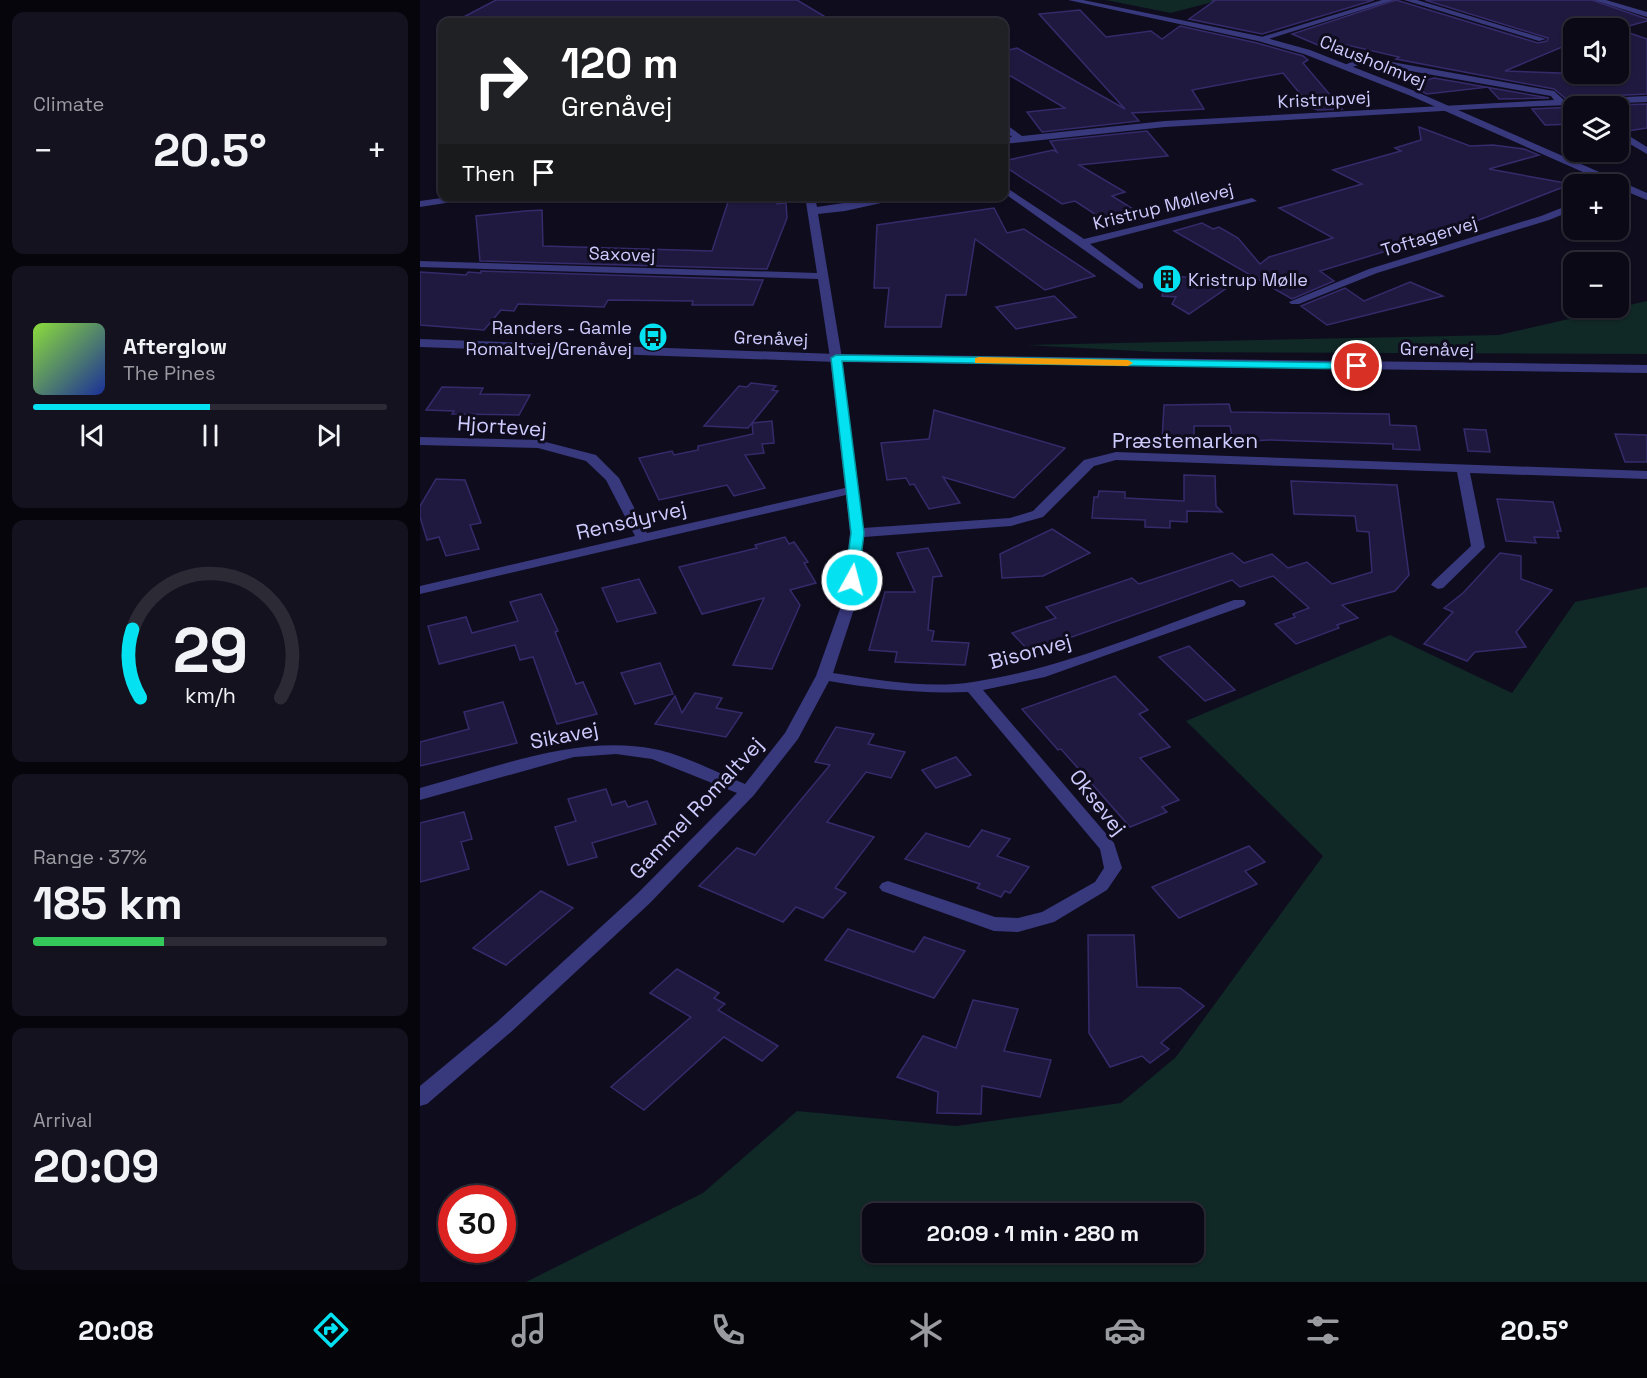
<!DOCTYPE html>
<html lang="en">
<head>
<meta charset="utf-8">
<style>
	body { margin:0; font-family:"Space Grotesk",sans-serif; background:#14121f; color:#f1f3f6; height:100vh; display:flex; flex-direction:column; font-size:22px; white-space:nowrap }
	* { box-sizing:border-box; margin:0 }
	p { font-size:20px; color:#9a9aa1 }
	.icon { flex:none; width:33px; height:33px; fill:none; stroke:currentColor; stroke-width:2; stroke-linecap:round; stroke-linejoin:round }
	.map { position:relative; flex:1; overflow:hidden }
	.sheet { display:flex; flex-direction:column; gap:12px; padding:12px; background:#06050c; width:420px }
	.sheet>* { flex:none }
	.guide { position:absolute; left:18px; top:18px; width:570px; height:183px; border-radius:12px; box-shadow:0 2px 4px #0004,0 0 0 2px #2b2a35; background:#202124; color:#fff; overflow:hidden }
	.tools { position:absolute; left:1143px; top:18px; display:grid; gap:12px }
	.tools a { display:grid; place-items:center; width:66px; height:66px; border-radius:12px; background:#0b0916; box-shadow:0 2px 4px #0004,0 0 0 2px #2b2a35; font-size:30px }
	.speed { position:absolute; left:18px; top:1185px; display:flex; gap:12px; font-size:30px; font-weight:700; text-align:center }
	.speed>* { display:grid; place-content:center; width:78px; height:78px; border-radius:50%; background:#0b0916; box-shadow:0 2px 4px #0004,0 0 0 2px #2b2a35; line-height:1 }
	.speed .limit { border:9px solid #d22; background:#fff; color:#111 }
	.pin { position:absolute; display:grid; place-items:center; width:51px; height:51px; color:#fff; margin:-26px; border:3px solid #fff; border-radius:50%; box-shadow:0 2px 6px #0007 }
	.me { position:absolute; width:66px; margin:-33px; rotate:7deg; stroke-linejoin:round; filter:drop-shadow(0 0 4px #0008) }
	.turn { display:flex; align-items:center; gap:21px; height:126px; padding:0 24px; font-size:27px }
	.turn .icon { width:78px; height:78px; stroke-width:2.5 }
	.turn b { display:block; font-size:42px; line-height:51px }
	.then { display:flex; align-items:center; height:57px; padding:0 24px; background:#0003; gap:12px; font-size:22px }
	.big { font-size:45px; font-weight:700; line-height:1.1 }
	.sheet .tile { flex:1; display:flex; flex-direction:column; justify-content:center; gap:9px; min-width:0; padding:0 21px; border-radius:12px; background:#14121f }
	.sheet .dial { align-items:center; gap:0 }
	.dial svg { height:156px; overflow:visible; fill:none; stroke:#2b2a35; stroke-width:7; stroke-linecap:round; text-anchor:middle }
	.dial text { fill:#f1f3f6; stroke:none }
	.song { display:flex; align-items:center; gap:18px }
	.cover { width:72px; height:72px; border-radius:9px; background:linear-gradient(135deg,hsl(90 70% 55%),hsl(230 70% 35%)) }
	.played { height:6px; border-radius:3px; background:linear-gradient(90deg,#04e2f1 50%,#2b2a35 50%) }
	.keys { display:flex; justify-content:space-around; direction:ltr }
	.heat { display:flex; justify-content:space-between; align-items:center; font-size:33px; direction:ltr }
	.charge { height:9px; border-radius:4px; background:linear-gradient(90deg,#34c759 37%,#2b2a35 0) }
	.trip { position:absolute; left:442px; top:1203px; width:342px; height:60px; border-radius:12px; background:#0b0916; box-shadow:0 2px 4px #0004,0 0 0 2px #2b2a35; font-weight:700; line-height:60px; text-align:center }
	.dock { display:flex; height:96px; justify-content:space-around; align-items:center; background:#040409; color:#9a9aa1 }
	.dock .icon { width:42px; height:42px }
	.dock .active { color:#04e2f1 }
	.dock b { font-size:27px; color:#f1f3f6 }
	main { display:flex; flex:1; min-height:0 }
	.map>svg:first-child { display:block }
</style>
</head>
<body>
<main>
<section class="sheet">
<div class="tile"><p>Climate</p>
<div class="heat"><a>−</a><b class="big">20.5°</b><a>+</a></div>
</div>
<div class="tile">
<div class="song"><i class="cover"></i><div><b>Afterglow</b><p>The Pines</p></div></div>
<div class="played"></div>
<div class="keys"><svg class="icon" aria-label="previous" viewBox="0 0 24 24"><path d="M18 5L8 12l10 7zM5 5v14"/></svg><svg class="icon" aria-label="pause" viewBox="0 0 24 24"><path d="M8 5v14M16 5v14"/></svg><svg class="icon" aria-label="next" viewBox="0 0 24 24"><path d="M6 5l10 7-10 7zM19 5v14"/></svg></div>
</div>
<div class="tile dial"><svg viewBox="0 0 100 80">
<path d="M14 69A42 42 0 1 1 86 69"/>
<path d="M14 69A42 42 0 0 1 10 34" stroke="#04e2f1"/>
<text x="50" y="56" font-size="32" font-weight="700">29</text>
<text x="50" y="72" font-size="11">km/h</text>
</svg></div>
<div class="tile"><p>Range · 37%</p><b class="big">185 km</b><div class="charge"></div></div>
<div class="tile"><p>Arrival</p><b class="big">20:09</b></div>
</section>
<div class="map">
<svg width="1227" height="1282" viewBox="0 0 1227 1282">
	<rect width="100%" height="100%" fill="#0f0c1e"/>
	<g fill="#102826" fill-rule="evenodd">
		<polygon points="686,0 800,0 751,13"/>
		<polygon points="1227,301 1227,354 735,352 606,345 1079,335"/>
		<path d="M1227 587V1282H106L283 1193 377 1111 536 1126 701 1103 756 1057 903 856 766 721 970 635 1092 693 1155 602ZM453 1214H774V1252H453Z"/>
	</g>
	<g fill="#1f193f" stroke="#352b6b" stroke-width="1.5">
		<polygon points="76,0 377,0 414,22 34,22"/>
		<polygon points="792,0 954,0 842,34 769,19 794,1"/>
		<polygon points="976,0 1118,43 1127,41 1128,38 1005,0 1172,0 1227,19 1227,21 1198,29 1198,24 1187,28 1154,28 1154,42 1085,71 1198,75 1198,29 1227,39 1227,94 1145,98 1134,89 976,59 979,57 927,45 912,51 872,34"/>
		<polygon points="660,10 686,37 731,31 742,39 760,26 837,43 883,56 888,60 883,63 922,109 898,110 892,108 863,73 772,90 784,109 712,113 719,121 622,132 607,112 645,108 584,72 584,51 597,48 705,109 619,14"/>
		<polygon points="1014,78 1129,98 1079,99 1068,87 1007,94 997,89 995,83"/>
		<polygon points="1227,104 1227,128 1208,131 1198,127 1198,106 1170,106"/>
		<polygon points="1154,107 1154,124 1125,125 1112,109"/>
		<polygon points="999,127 1050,146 1073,145 1104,149 1119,155 1069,169 1151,184 1023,234 900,271 914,281 872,299 754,231 782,223 793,229 799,227 818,238 840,264 849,257 913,238 859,208 942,184 913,170 981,151 975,148 1001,140"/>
		<polygon points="727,131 748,156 659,165 705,192 692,196 726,217 693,226 655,201 642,204 584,166 584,161 633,150 637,152 630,141"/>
		<polygon points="310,196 355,196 357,204 366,203 367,218 347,269 60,261 56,216 105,211 122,210 123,246 292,251"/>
		<polygon points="574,208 587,233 604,229 675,276 625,290 555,239 546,295 526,295 521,327 465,327 469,288 454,288 457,225"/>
		<polygon points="61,271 343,280 333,305 272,305 273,301 188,300 184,307 98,304 94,311 81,310 64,330 0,325 0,272 46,275 48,272 61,273"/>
		<polygon points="748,275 814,283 769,314 752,304 756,297 742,296"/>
		<polygon points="990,282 1023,296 907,325 881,306 925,288 944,301"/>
		<polygon points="634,296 656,317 596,329 576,307"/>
		<polygon points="331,383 356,386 352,390 358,391 332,423 352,421 354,443 342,444 344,453 325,455 345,488 314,496 307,485 239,500 219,458 252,451 254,455 278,450 278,446 333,434 332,423 328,428 284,426 319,386 327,387"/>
		<polygon points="22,387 63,388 60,394 110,395 99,415 32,414 34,411 6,410"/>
		<polygon points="809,404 811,412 969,414 970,425 996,426 1000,450 973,449 973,444 849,440 813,442 810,426 774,426 774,441 742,440 744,405"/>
		<polygon points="514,410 645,448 594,498 523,477 540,503 509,509 494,484 490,485 486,478 467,480 461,443 509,439"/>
		<polygon points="1044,429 1066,430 1070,452 1048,451"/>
		<polygon points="1195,434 1227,435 1227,462 1205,462"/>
		<polygon points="764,475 795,476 796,506 802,512 767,511 767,522 750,521 750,528 725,527 725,520 672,518 674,497 678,497 679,491 705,492 705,498 764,501"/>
		<polygon points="16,479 45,480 61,523 50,525 59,549 26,556 19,537 7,540 0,517 0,506"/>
		<polygon points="871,481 977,485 989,575 975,591 922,605 938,618 917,625 919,628 876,644 855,624 875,617 873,614 889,608 853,576 820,587 812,580 610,652 592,633 636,618 626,607 712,578 719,584 812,553 824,563 852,554 868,568 887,562 912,584 952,572 949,532 937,531 935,516 874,514"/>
		<polygon points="1077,499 1133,502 1141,531 1137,531 1139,538 1114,537 1116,543 1086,541"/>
		<polygon points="632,529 670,553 623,576 582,578 580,554"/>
		<polygon points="365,537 369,544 374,542 388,562 384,563 396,583 370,590 380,605 352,669 313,665 344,598 282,614 259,567 337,548 335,545"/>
		<polygon points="508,548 522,576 513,577 508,630 514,631 512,641 549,643 545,665 475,662 477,652 449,650 465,592 495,592 477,553"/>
		<polygon points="1080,553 1101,556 1101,579 1132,590 1096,632 1106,647 1055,652 1047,661 1004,644 1033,612 1024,608 1043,593"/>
		<polygon points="219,579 236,613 197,622 182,588"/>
		<polygon points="121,594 138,631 135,632 156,684 163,682 177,714 137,724 113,657 100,660 95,645 19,664 8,626 46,617 52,633 98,621 90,602"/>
		<polygon points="769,646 815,690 785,701 739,657"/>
		<polygon points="240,663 253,694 215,704 201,673"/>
		<polygon points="695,676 728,710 719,714 750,747 720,758 759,800 742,807 747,812 710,827 641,749 638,750 602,709"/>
		<polygon points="275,693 302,698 296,708 322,713 306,737 235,724 255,696 262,713"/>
		<polygon points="83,702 97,743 0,766 0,742 49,729 44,712"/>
		<polygon points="416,727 454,734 448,744 485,752 471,778 446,772 407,822 454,837 415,888 426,893 403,918 376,907 363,922 279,886 317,848 335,855 410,765 395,762"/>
		<polygon points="536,757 551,775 516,788 502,770"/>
		<polygon points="186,789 192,805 205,801 208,807 227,801 236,824 172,843 177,857 148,865 135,827 156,821 148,799"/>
		<polygon points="44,812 52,839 41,842 49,869 0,882 0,823"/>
		<polygon points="562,830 590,839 577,856 609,867 590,893 585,891 581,897 557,888 560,884 485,859 506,833 549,847"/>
		<polygon points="829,846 845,862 825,871 837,884 759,918 732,887"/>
		<polygon points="121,891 153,908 86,965 53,948"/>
		<polygon points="428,929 494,952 504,937 545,951 514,998 405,960"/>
		<polygon points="668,935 714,935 717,987 760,988 784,1006 741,1043 749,1049 730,1063 722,1056 690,1067 669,1033"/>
		<polygon points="257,969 299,993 294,998 305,1004 298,1010 358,1046 342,1061 304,1037 224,1110 191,1087 271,1017 230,993"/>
		<polygon points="553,1000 598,1009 584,1051 631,1060 620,1097 562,1086 561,1114 517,1113 518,1092 477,1077 503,1036 536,1048"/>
	</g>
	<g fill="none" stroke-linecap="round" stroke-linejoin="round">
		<g fill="#38387d" fill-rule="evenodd">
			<polygon points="962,0 974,0 842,41 835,39"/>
			<polygon points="984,0 997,0 1126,39 1119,41"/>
			<polygon points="1174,0 1186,0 1227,12 1227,17"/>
			<polygon points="944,57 1134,91 1144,100 1227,96 1227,102 1074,108 745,127 584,144 584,138 592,137 584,130 584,123 602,136 745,121 1134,100 1131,96 945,63 926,69 922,66"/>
			<polygon points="1198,129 1227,147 1227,154 1198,137"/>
			<polygon points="584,186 664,239 832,198 837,201 670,244 723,284 723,288 719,289 584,193"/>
			<polygon points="36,196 70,196 0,207 0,201"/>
			<path d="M385 196H395L397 207 469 196H493L425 211 398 214 422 358 443 528 590 518 613 511 664 460 696 452 1227 471V479L1050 473 1065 547 1023 588 1018 589 1011 585 1013 582 1051 546 1037 472 696 460 674 466 623 517 591 526 444 537 436 603 413 673C459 680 507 689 553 682 642 669 730 630 814 600H824L826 603 824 606 625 677 563 690 694 843 702 868 687 890 634 922 598 932 574 931 462 891 459 887 462 883 468 881 575 917 598 918 622 912 675 882 684 868 680 849 548 692C500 694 456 689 409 681L378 739 334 795 230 903 91 1032 7 1104 0 1106V1086L77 1022 218 893 317 793 232 759 196 754 154 757 0 800V788C74 768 158 734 234 749 262 754 298 773 325 784L365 733 396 676 422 603 430 533 426 495 0 594V586L215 536 186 480 166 461 118 448 0 445V437L118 440 176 455 199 478 227 533 425 488 410 358 398 279 0 267V261L397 273Z"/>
			<polygon points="1154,203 1154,210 1129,220 957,273 879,304 871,304 869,302 949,269 1121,216"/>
		</g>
		<g fill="#38387d" fill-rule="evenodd">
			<polygon points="648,0 663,0 839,36 890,50 997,92 1227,193 1227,200 1198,188 1198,184 1190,184 991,96 884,54 838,41"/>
			<polygon points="0,339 416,354 1227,365 1227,373 416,362 0,347"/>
		</g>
	</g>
	<polygon fill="#04e2f1" stroke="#03939d" stroke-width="1.5" points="416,355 937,363 942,366 937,369 422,361 444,533 438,580 432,584 425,580 431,533 411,358"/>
	<polygon fill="#f59e0b" points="559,357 708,360 713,363 708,366 555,363 555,358"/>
	<defs>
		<g id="building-disc" transform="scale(1.5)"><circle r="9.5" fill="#04e2f1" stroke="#0f0c1e"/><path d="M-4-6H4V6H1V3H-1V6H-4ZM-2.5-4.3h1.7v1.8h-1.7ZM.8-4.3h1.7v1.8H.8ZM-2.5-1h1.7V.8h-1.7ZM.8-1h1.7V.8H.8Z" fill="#111"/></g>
		<g id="bus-disc" transform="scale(1.5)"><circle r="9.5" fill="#04e2f1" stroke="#0f0c1e"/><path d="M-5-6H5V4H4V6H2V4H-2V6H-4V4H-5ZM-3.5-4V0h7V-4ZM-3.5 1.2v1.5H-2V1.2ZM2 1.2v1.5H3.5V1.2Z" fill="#111"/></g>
	</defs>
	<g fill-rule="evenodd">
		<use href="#building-disc" x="747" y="279"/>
		<use href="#bus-disc" x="233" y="337"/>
	</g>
	<g text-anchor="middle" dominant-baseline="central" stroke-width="6" stroke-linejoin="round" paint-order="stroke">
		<g font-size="18" fill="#cecbfe" stroke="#0f0c1e">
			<text transform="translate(953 61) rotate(22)">Clausholmvej</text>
			<text transform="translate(904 99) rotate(-3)">Kristrupvej</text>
			<text transform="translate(743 206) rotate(-14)">Kristrup Møllevej</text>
			<text transform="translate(1009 236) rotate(-17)">Toftagervej</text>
			<text transform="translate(202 254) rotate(2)">Saxovej</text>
			<text transform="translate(351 338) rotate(2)">Grenåvej</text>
			<text transform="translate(1017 349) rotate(1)">Grenåvej</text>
		</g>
		<g font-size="18" fill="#cecbfe" stroke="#0f0c1e" text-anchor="start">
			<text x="768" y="279">Kristrup Mølle</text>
			<text x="212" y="327" text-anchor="end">Randers - Gamle<tspan x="212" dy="21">Romaltvej/Grenåvej</tspan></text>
		</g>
		<g font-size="21" fill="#cecbfe" stroke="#0f0c1e">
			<text transform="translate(82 426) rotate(4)">Hjortevej</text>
			<text x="765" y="440">Præstemarken</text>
			<text transform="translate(211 520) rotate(-13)">Rensdyrvej</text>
			<text transform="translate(610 651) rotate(-15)">Bisonvej</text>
			<text transform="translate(144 735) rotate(-11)">Sikavej</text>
			<text transform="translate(678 802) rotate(52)">Oksevej</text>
			<text transform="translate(276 808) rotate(-47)">Gammel Romaltvej</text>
		</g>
	</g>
</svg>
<div class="tools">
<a><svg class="icon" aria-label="sound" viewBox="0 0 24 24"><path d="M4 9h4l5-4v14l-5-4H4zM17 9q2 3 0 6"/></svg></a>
<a><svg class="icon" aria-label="layers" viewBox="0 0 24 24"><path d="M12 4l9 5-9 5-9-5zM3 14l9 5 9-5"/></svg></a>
<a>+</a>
<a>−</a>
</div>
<div class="speed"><div class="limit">30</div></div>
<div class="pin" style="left:937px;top:366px;background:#d93025"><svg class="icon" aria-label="arrive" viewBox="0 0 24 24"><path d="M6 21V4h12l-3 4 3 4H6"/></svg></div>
<svg class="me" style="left:432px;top:580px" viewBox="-20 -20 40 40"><circle r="17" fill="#04e2f1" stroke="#fff" stroke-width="3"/><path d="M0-11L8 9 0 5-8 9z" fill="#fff"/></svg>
<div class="trip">20:09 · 1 min · 280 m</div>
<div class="guide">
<div class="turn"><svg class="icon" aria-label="right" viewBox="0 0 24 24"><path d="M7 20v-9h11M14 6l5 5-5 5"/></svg><div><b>120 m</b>Grenåvej</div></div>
<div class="then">Then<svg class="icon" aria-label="arrive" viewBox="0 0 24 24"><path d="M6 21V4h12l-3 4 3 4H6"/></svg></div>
</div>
</div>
</main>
<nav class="dock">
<b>20:08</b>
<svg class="icon active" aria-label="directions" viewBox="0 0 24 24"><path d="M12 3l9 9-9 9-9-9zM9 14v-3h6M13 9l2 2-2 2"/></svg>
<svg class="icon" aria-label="music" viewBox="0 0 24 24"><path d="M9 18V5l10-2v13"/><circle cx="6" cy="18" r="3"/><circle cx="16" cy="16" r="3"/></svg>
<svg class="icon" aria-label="phone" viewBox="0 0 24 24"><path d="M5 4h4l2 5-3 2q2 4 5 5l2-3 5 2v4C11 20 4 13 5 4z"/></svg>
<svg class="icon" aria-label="climate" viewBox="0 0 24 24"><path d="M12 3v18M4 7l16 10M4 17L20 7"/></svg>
<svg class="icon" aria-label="car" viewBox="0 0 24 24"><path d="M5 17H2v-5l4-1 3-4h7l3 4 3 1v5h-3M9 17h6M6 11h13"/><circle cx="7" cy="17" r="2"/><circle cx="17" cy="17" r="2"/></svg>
<svg class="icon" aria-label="filters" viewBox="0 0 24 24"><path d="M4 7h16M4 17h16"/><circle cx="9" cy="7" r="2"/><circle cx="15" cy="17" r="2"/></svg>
<b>20.5°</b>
</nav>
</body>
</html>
